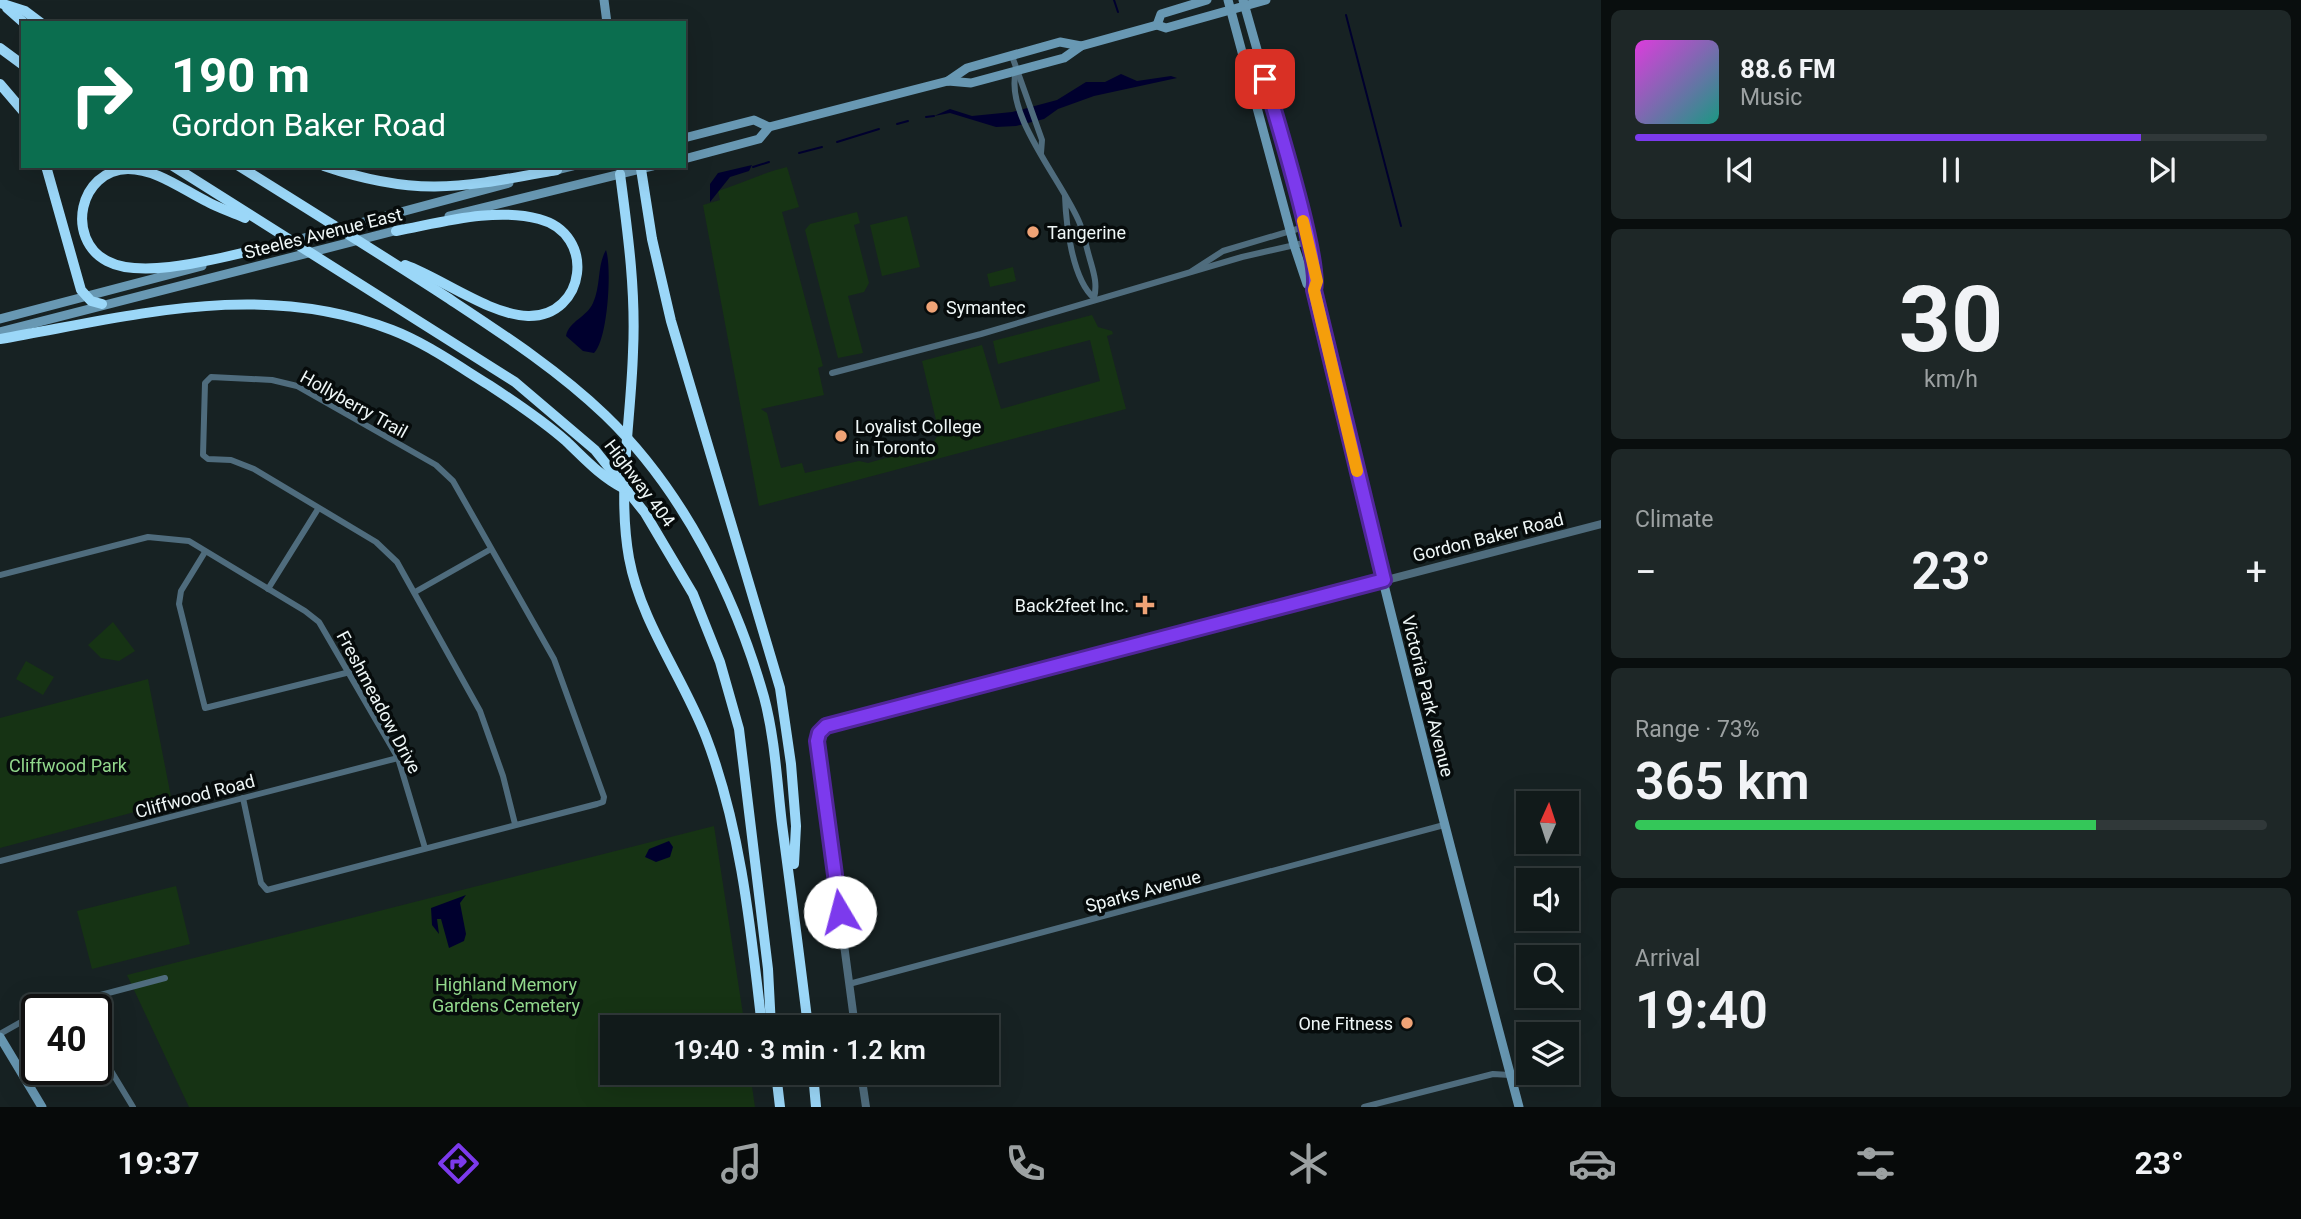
<!DOCTYPE html>
<html lang="en">
<head>
<meta charset="utf-8">
<style>
	body { margin:0; font-family:Roboto,sans-serif; background:#1e2727; color:#f1f3f6; height:100vh; display:flex; flex-direction:column; font-size:26px; white-space:nowrap }
	* { box-sizing:border-box; margin:0 }
	p { font-size:23px; color:#9ca1a2 }
	.icon { flex:none; width:38px; height:38px; fill:none; stroke:currentColor; stroke-width:2; stroke-linecap:round; stroke-linejoin:round }
	.map { position:relative; flex:1; overflow:hidden }
	.drawer { display:flex; flex-direction:column; gap:10px; padding:10px; background:#090e0e; width:700px }
	.drawer>* { flex:none }
	.banner { position:absolute; left:21px; top:21px; width:665px; height:147px; border-radius:0px; box-shadow:0 7px 28px #0002,0 0 0 2px #303839; background:#0b6e4f; color:#fff; overflow:hidden }
	.needle { width:46px; rotate:3deg }
	.controls { position:absolute; left:1516px; top:791px; display:grid; gap:14px }
	.controls a { display:grid; place-items:center; width:63px; height:63px; border-radius:0px; background:#111a1a; box-shadow:0 7px 28px #0002,0 0 0 2px #303839; font-size:35px }
	.speed { position:absolute; left:21px; top:994px; display:flex; gap:14px; font-size:35px; font-weight:700; text-align:center }
	.speed>* { display:grid; place-content:center; width:91px; height:91px; border-radius:50%; background:#111a1a; box-shadow:0 7px 28px #0002,0 0 0 2px #303839; line-height:1 }
	.speed .limit { border:4px solid #111; border-radius:10px; background:#fff; color:#111 }
	.pin { position:absolute; display:grid; place-items:center; width:60px; height:60px; color:#fff; margin:-30px; border-radius:14px; box-shadow:0 4px 10px #0006 }
	.me { position:absolute; width:77px; margin:-38px; rotate:352deg; stroke-linejoin:round; filter:drop-shadow(0 0 5px #0008) }
	.turn { display:flex; align-items:center; gap:24px; height:147px; padding:0 35px; font-size:32px }
	.turn .icon { width:91px; height:91px; stroke-width:2.5 }
	.turn b { display:block; font-size:49px; line-height:60px }
	.big { font-size:52px; font-weight:600; line-height:1.1 }
	.drawer .card { flex:1; display:flex; flex-direction:column; justify-content:center; gap:10px; min-width:0; padding:0 24px; border-radius:10px; background:#1e2727 }
	.drawer .dial { align-items:center; gap:0 }
	.dial b { font-size:91px; line-height:1 }
	.song { display:flex; align-items:center; gap:21px }
	.cover { width:84px; height:84px; border-radius:10px; background:linear-gradient(135deg,hsl(300 70% 55%),hsl(170 70% 35%)) }
	.played { height:7px; border-radius:4px; background:linear-gradient(90deg,#7c3aed 80%,#303839 80%) }
	.keys { display:flex; justify-content:space-around; direction:ltr }
	.heat { display:flex; justify-content:space-between; align-items:center; font-size:38px; direction:ltr }
	.charge { height:10px; border-radius:5px; background:linear-gradient(90deg,#34c759 73%,#303839 0) }
	.trip { position:absolute; left:600px; top:1015px; width:399px; height:70px; border-radius:0px; background:#111a1a; box-shadow:0 7px 28px #0002,0 0 0 2px #303839; font-weight:600; line-height:70px; text-align:center }
	.dock { display:flex; height:112px; justify-content:space-around; align-items:center; background:#070a0a; color:#9ca1a2 }
	.dock .icon { width:49px; height:49px }
	.dock .current { color:#7c3aed }
	.dock b { font-size:32px; color:#f1f3f6 }
	main { display:flex; flex:1; min-height:0 }
	.map>svg:first-child { display:block }
</style>
</head>
<body>
<main>
<div class="map">
<svg width="1601" height="1107" viewBox="0 0 1601 1107">
	<rect width="100%" height="100%" fill="#172223"/>
	<g fill="#163314">
		<path d="M787 167 799 207 782 212 823 366 818 368 824 395 761 409 767 413 781 468 802 463 805 473 859 461 868 463 932 445 939 433 922 361 982 345 1001 409 1100 381 1090 340 998 364 993 341 1092 315 1098 327 1112 331 1113 334 1107 336 1126 409 759 506 703 205 720 200 718 191C743 183 762 173 787 167Z"/>
		<polygon points="857,212 860,223 854,225 869,283 864,292 848,296 863,353 838,358 805,230 810,224"/>
		<polygon points="907,216 920,267 882,276 870,225"/>
		<polygon points="1013,267 1016,281 990,287 987,274"/>
		<polygon points="113,622 135,651 119,661 101,658 88,645"/>
		<polygon points="26,661 54,677 43,695 16,679"/>
		<polygon points="148,679 172,802 0,848 0,718"/>
		<polygon points="714,826 745,1027 612,1027 612,1073 750,1073 755,1107 189,1107 127,975"/>
		<polygon points="176,886 190,944 92,969 77,911"/>
	</g>
	<g fill="#00002e">
		<polygon points="1121,74 1137,81 1171,76 1177,78 1094,96 1058,109 1044,119 1016,126 996,127 950,113 934,116 950,109 972,116 1012,112 1057,100 1086,82 1105,82"/>
		<polygon points="752,165 749,171 730,177 710,202 710,184 718,173"/>
		<path d="M606 250C612 267 608 340 594 353L583 351 566 336C569 321 587 317 593 303 601 286 597 265 606 250Z"/>
		<polygon points="669,841 673,847 670,857 656,862 645,857 649,849"/>
		<polygon points="466,895 460,903 466,934 464,941 449,948 441,919 437,919 439,934 432,925 431,908"/>
	</g>
	<g fill="none" stroke-linecap="round" stroke-linejoin="round">
		<g stroke="#00002e" stroke-width="2">
			<polyline points="1114,0 1118,12"/>
			<polyline points="1346,15 1401,226"/>
			<polyline points="926,117 934,116"/>
			<polyline points="897,124 908,121"/>
			<polyline points="837,142 879,129"/>
			<polyline points="799,153 822,147"/>
			<polyline points="753,167 769,162"/>
		</g>
		<g stroke="#4f6c7d" stroke-width="6">
			<polyline points="1012,56 1042,140 1041,153"/>
			<path d="M1016 71C1004 116 1064 183 1080 224 1084 234 1086 246 1089 256 1093 271 1098 283 1094 298 1072 279 1066 224 1065 196"/>
			<polyline points="1192,271 1223,251 1304,227"/>
			<polyline points="832,373 981,334 1242,257 1308,242"/>
			<polyline points="205,552 181,591 179,604 205,708 350,672"/>
			<polyline points="0,575 148,537 189,541 305,611 319,622 398,758 425,848"/>
			<polyline points="268,589 318,509"/>
			<polyline points="415,592 491,549"/>
			<polyline points="243,798 261,883 267,890 597,804 603,802 604,797 554,659 453,481 436,465 297,386 272,380 211,377 205,383 203,455 208,459 231,460 254,469 376,542 397,562 480,711 503,776 515,824"/>
			<polyline points="0,861 398,758"/>
			<polyline points="849,984 1444,825"/>
			<polyline points="44,1010 165,978"/>
			<polyline points="0,1034 37,1013"/>
			<polyline points="96,1046 133,1107"/>
			<polyline points="1364,1107 1493,1074 1510,1075"/>
		</g>
		<g stroke="#4f6c7d" stroke-width="8">
			<polyline points="855,1027 817,742 819,733 826,726 1601,524"/>
			<polyline points="861,1073 866,1107"/>
		</g>
		<g stroke="#6898b3" stroke-width="9">
			<polyline points="604,0 607,23"/>
			<polyline points="1228,0 1294,245 1307,284 1314,290"/>
			<path d="M1243 0 1288 159 1317 281 1314 290C1376 564 1447 836 1519 1107"/>
			<polyline points="1157,25 1161,14 1207,0"/>
			<polyline points="948,81 967,68 1060,42 1081,46"/>
			<polyline points="684,138 754,120 769,127"/>
			<polyline points="684,159 759,139 769,127 948,81 971,83 1064,58 1081,46 1157,25 1166,28 1266,0"/>
			<polyline points="553,171 573,166"/>
			<polyline points="449,216 653,166"/>
			<polyline points="259,250 509,183"/>
			<polyline points="0,319 202,266"/>
			<polyline points="0,332 402,229"/>
			<polyline points="0,1037 42,1107"/>
		</g>
		<g stroke="#9bd7f8" stroke-width="10">
			<polyline points="3,4 25,11 41,23"/>
			<polyline points="7,8 24,23"/>
			<polyline points="0,48 23,65"/>
			<polyline points="0,84 23,111"/>
			<polyline points="46,166 81,290 91,301 102,304"/>
			<polyline points="173,166 515,382 595,450 645,513 693,594 720,662 739,729 768,969 771,1027"/>
			<path d="M239 166C308 209 377 252 445 296 501 333 557 369 605 415 683 490 735 595 764 697 775 738 777 782 782 824 791 892 800 959 808 1027"/>
			<path d="M324 166C418 198 463 187 557 170"/>
			<polyline points="641,169 652,239 671,321 780,688 791,764 796,826 794,864"/>
			<path d="M620 174C628 234 636 292 633 352 631 421 617 490 629 558 641 623 683 677 706 737 741 828 751 931 762 1027"/>
			<path d="M245 218C232 212 218 208 206 201 182 189 156 169 128 169 79 170 65 239 107 261 144 281 225 256 264 248"/>
			<path d="M396 231C440 223 494 207 539 219 597 234 586 317 528 316 490 315 441 278 405 265"/>
			<path d="M0 339C133 316 261 279 392 330 426 343 458 366 489 385 515 402 542 420 566 441 585 459 600 476 623 488"/>
			<polyline points="776,1073 780,1107"/>
			<polyline points="813,1073 816,1107"/>
		</g>
	</g>
	<g fill="none" stroke-linecap="round" stroke-linejoin="round">
		<g stroke="#51269a" stroke-width="18">
			<path id="route" d="M840 912 817 741 819 733 826 726 1384 580 1314 290C1322 265 1275 114 1265 79"/>
		</g>
		<use href="#route" stroke="#7c3aed" stroke-width="12"/>
		<polyline stroke="#f59e0b" stroke-width="12" points="1303,221 1317,281 1314,290 1357,471"/>
	</g>
	<g fill="#efa376" stroke="#060b0b" stroke-width="2.5">
		<circle cx="1033" cy="232" r="7"/>
		<circle cx="932" cy="307" r="7"/>
		<circle cx="841" cy="436" r="7"/>
		<path d="M1141.5 594.5h7v7h7v7h-7v7h-7v-7h-7v-7h7z"/>
		<circle cx="1407" cy="1023" r="7"/>
	</g>
	<g text-anchor="middle" dominant-baseline="central" stroke-width="7" stroke-linejoin="round" paint-order="stroke">
		<g font-size="18" fill="#eff7f7" stroke="#060b0b" text-anchor="start">
			<text x="1047" y="232">Tangerine</text>
			<text x="946" y="307">Symantec</text>
			<text x="855" y="426">Loyalist College<tspan x="855" dy="21">in Toronto</tspan></text>
			<text x="1129" y="605" text-anchor="end">Back2feet Inc.</text>
			<text x="1393" y="1023" text-anchor="end">One Fitness</text>
		</g>
		<g font-size="18" fill="#eff7f7" stroke="#060b0b">
			<text transform="translate(323 233) rotate(-14)">Steeles Avenue East</text>
			<text transform="translate(354 404) rotate(29)">Hollyberry Trail</text>
			<text transform="translate(640 483) rotate(53)">Highway 404</text>
			<text transform="translate(1488 537) rotate(-14)">Gordon Baker Road</text>
			<text transform="translate(1428 696) rotate(76)">Victoria Park Avenue</text>
			<text transform="translate(379 702) rotate(62)">Freshmeadow Drive</text>
			<text transform="translate(195 796) rotate(-15)">Cliffwood Road</text>
			<text transform="translate(1143 891) rotate(-15)">Sparks Avenue</text>
		</g>
		<g font-size="18" fill="#92d88c" stroke="#060b0b">
			<text x="68" y="765">Cliffwood Park</text>
			<text x="506" y="984">Highland Memory<tspan x="506" dy="21">Gardens Cemetery</tspan></text>
		</g>
	</g>
</svg>
<div class="controls">
<a><svg class="needle" viewBox="-14 -14 28 28"><path d="M0-13l5 13h-10z" fill="#e53935"/><path d="M0 13l5-13h-10z" fill="#9ca1a2"/></svg></a>
<a><svg class="icon" aria-label="sound" viewBox="0 0 24 24"><path d="M4 9h4l5-4v14l-5-4H4zM17 9q2 3 0 6"/></svg></a>
<a><svg class="icon" aria-label="search" viewBox="0 0 24 24"><circle cx="10" cy="10" r="6"/><path d="M15 15l6 6"/></svg></a>
<a><svg class="icon" aria-label="layers" viewBox="0 0 24 24"><path d="M12 4l9 5-9 5-9-5zM3 14l9 5 9-5"/></svg></a>
</div>
<div class="speed"><div class="limit">40</div></div>
<div class="pin" style="left:1265px;top:79px;background:#d93025"><svg class="icon" aria-label="arrive" viewBox="0 0 24 24"><path d="M6 21V4h12l-3 4 3 4H6"/></svg></div>
<svg class="me" style="left:840px;top:912px" viewBox="-20 -20 40 40"><circle r="19" fill="#fff"/><path d="M0-13L10 11 0 6-10 11z" fill="#7c3aed"/></svg>
<div class="trip">19:40 · 3 min · 1.2 km</div>
<div class="banner">
<div class="turn"><svg class="icon" aria-label="right" viewBox="0 0 24 24"><path d="M7 20v-9h11M14 6l5 5-5 5"/></svg><div><b>190 m</b>Gordon Baker Road</div></div>
</div>
</div>
<section class="drawer">
<div class="card">
<div class="song"><i class="cover"></i><div><b>88.6 FM</b><p>Music</p></div></div>
<div class="played"></div>
<div class="keys"><svg class="icon" aria-label="previous" viewBox="0 0 24 24"><path d="M18 5L8 12l10 7zM5 5v14"/></svg><svg class="icon" aria-label="pause" viewBox="0 0 24 24"><path d="M8 5v14M16 5v14"/></svg><svg class="icon" aria-label="next" viewBox="0 0 24 24"><path d="M6 5l10 7-10 7zM19 5v14"/></svg></div>
</div>
<div class="card dial"><b>30</b><p>km/h</p></div>
<div class="card"><p>Climate</p>
<div class="heat"><a>−</a><b class="big">23°</b><a>+</a></div>
</div>
<div class="card"><p>Range · 73%</p><b class="big">365 km</b><div class="charge"></div></div>
<div class="card"><p>Arrival</p><b class="big">19:40</b></div>
</section>
</main>
<nav class="dock">
<b>19:37</b>
<svg class="icon current" aria-label="directions" viewBox="0 0 24 24"><path d="M12 3l9 9-9 9-9-9zM9 14v-3h6M13 9l2 2-2 2"/></svg>
<svg class="icon" aria-label="music" viewBox="0 0 24 24"><path d="M9 18V5l10-2v13"/><circle cx="6" cy="18" r="3"/><circle cx="16" cy="16" r="3"/></svg>
<svg class="icon" aria-label="phone" viewBox="0 0 24 24"><path d="M5 4h4l2 5-3 2q2 4 5 5l2-3 5 2v4C11 20 4 13 5 4z"/></svg>
<svg class="icon" aria-label="climate" viewBox="0 0 24 24"><path d="M12 3v18M4 7l16 10M4 17L20 7"/></svg>
<svg class="icon" aria-label="car" viewBox="0 0 24 24"><path d="M5 17H2v-5l4-1 3-4h7l3 4 3 1v5h-3M9 17h6M6 11h13"/><circle cx="7" cy="17" r="2"/><circle cx="17" cy="17" r="2"/></svg>
<svg class="icon" aria-label="filters" viewBox="0 0 24 24"><path d="M4 7h16M4 17h16"/><circle cx="9" cy="7" r="2"/><circle cx="15" cy="17" r="2"/></svg>
<b>23°</b>
</nav>
</body>
</html>
